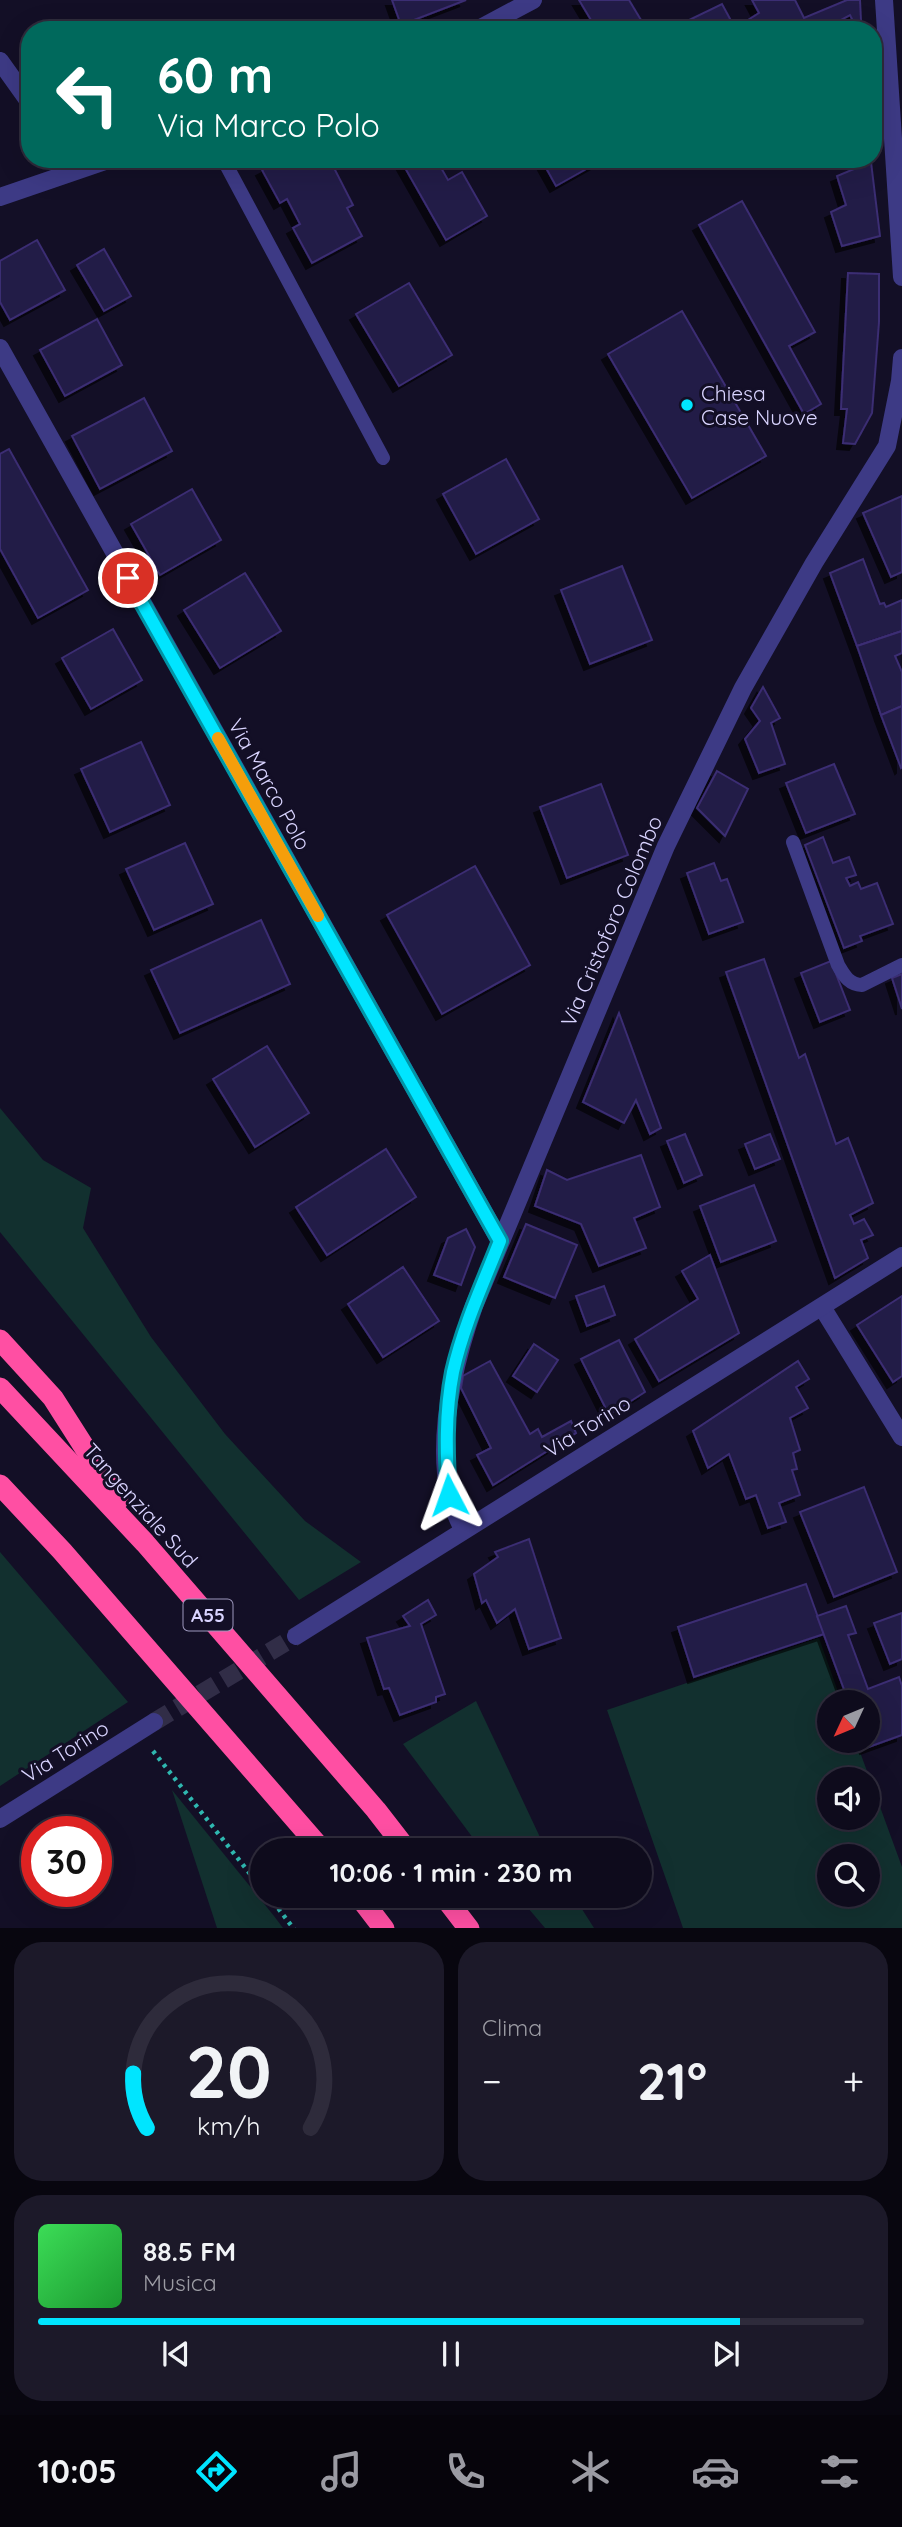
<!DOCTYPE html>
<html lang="it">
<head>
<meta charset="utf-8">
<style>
	body { margin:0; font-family:Quicksand,sans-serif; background:#1c1929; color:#f1f3f6; height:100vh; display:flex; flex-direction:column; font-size:26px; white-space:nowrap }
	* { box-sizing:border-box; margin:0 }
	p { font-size:23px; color:#9b9ba3 }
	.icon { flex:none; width:38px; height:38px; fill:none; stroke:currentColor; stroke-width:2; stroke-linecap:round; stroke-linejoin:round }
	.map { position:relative; height:1928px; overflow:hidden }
	.side { display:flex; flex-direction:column; gap:14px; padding:14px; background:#08060f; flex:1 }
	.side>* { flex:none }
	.top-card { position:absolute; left:21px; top:21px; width:861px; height:147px; border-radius:28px; box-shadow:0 7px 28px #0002,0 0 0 2px #2e2b3b; background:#00695c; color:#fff; overflow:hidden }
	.needle { width:46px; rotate:226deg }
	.fabs { position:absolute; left:817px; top:1690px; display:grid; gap:14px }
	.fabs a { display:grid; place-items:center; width:63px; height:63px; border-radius:50%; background:#0e0b1c; box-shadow:0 7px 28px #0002,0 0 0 2px #2e2b3b; font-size:35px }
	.speed { position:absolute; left:21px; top:1816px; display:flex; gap:14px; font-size:35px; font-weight:700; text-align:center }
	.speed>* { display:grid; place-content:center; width:91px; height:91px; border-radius:50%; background:#0e0b1c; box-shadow:0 7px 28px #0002,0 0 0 2px #2e2b3b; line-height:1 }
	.speed .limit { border:10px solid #d22; background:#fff; color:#111 }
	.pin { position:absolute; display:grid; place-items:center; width:60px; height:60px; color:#fff; margin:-30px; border:4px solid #fff; border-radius:50%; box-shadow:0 2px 7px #0007 }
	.me { position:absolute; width:77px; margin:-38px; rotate:356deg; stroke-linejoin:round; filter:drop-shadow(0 0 5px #0008) }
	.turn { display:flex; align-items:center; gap:24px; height:147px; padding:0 21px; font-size:32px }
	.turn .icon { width:91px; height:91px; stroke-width:2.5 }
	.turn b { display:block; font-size:49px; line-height:60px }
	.big { font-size:52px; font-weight:700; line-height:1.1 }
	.side .widget { flex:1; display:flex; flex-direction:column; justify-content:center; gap:10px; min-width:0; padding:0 24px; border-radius:28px; background:#1c1929 }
	.side .dial { align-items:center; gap:0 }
	.dial svg { height:182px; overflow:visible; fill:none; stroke:#2e2b3b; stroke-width:7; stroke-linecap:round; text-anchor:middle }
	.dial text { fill:#f1f3f6; stroke:none }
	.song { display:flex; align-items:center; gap:21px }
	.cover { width:84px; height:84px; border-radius:10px; background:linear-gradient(135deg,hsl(130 70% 55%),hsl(130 70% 35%)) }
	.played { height:7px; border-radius:4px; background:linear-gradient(90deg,#00e5ff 85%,#2e2b3b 85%) }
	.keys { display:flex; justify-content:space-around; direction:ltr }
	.heat { display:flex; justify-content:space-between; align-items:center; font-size:38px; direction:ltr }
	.side .tiles { flex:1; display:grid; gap:14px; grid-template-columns:1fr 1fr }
	.widget:last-child { grid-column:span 2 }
	.trip { position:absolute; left:250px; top:1838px; width:402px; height:70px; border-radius:35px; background:#0e0b1c; box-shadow:0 7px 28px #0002,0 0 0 2px #2e2b3b; font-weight:700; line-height:70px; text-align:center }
	.menu { display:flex; height:112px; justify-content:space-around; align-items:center; background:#06040b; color:#9b9ba3 }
	.menu .icon { width:49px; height:49px }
	.menu .active { color:#00e5ff }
	.menu b { font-size:32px; color:#f1f3f6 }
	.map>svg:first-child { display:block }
</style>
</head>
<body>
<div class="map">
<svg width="902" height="1929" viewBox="0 0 902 1929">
	<defs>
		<filter id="shadow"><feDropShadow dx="-6" dy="6" stdDeviation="0" flood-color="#0009"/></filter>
	</defs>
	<rect width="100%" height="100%" fill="#130f26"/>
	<g fill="#12302f" fill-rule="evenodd">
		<polygon points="0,1108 43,1160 91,1188 83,1228 151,1337 225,1434 305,1521 361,1562 299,1600 0,1232"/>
		<polygon points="0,1552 128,1702 0,1786"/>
		<path d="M819 1638 842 1703H830V1741H856L902 1867V1928H683L607 1710ZM830 1780H868V1818H830ZM830 1857H868V1895H830Z"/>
		<polygon points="476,1701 546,1850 482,1850 403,1744"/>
		<polygon points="172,1790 274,1916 283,1928 217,1928"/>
		<polygon points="517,1895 573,1895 594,1928 545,1928"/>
	</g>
	<g fill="#241b47" stroke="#3b2d73" stroke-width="2" filter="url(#shadow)">
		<polygon points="392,0 466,0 401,25"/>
		<polygon points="579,0 629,0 647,30 597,30"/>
		<polygon points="752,0 795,0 804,18 847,0 860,0 861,21 854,23 850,15 837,22 839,30 689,30 685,22 722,4 735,28 759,13"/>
		<polygon points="283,159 321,159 326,168 332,164 353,205 347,208 362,236 312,263 293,228 300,224 287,199 280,203 262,170"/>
		<polygon points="400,159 436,159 448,180 462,172 487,216 446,240"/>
		<polygon points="541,159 604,159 556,186"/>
		<polygon points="871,162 880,236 842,246 831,212 846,205 837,176"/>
		<polygon points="742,201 815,332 789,346 821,404 804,414 699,225"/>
		<polygon points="37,240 65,290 10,320 0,302 0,261"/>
		<polygon points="104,249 131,296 104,311 77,265"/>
		<polygon points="848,273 879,274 879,322 872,413 855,444 843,443 847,409 841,409"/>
		<polygon points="409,283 452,355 399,386 356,314"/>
		<polygon points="682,311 766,456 692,498 608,354"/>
		<polygon points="97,319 122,365 65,396 40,350"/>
		<polygon points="144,398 172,451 100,489 72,436"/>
		<polygon points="9,449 88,590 38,618 0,549 0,454"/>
		<polygon points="506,459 539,519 476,554 443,494"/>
		<polygon points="192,489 221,540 160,575 131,524"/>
		<polygon points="902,496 902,572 891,577 863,513"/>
		<polygon points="863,559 880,604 884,603 886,607 902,600 902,631 857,646 830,573"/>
		<polygon points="622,566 652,640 590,664 561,590"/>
		<polygon points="245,573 281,631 220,668 184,610"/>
		<polygon points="113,629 142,680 91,709 62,658"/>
		<polygon points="902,631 902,653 895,656 902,672 902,706 881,715 857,646"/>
		<polygon points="763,687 780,718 771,723 785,764 759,773 745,739 760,721 751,708"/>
		<polygon points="902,706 902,767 901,768 881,715"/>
		<polygon points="141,742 170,805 110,832 81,769"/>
		<polygon points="834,764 855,814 806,833 786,783"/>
		<polygon points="717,771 748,789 725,836 697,808"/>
		<polygon points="601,784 628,855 567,878 540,807"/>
		<polygon points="823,837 833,863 849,857 856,875 846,878 850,886 858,882 861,889 877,883 893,924 860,936 862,941 844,948 805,845"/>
		<polygon points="185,843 213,904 154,930 126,869"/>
		<polygon points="714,863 721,881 727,879 743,922 709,934 687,873"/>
		<polygon points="475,866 530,965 442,1014 387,915"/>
		<polygon points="261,920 290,984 180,1033 151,970"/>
		<polygon points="764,959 799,1058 805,1054 836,1144 848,1138 873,1203 850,1215 854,1224 864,1219 873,1235 861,1240 868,1258 835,1278 726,972"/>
		<polygon points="831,961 850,1010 820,1022 801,973"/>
		<polygon points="902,974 902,1009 892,978"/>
		<polygon points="619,1013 661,1128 650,1134 636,1100 624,1123 583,1102"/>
		<polygon points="267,1046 309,1113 255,1147 213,1079"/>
		<polygon points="685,1134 702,1175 684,1183 667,1141"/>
		<polygon points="770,1134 780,1159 755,1169 745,1144"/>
		<polygon points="386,1149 416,1197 327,1255 296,1207"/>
		<polygon points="641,1155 660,1207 634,1218 646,1248 599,1266 581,1224 535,1206 547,1170 567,1180"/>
		<polygon points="754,1185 776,1241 721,1262 700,1206"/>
		<polygon points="526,1224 577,1245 555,1298 504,1277"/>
		<polygon points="466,1229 475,1247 461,1285 434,1275 448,1238"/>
		<polygon points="710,1255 739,1333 659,1381 635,1339 698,1299 682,1271"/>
		<polygon points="403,1267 439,1321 383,1357 348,1304"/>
		<polygon points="604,1286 615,1315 587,1326 576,1296"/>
		<polygon points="902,1296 902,1376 893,1382 857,1325"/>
		<polygon points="619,1340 645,1392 609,1415 581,1359"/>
		<polygon points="534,1344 558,1360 537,1392 513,1376"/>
		<polygon points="490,1361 530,1434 538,1429 542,1437 571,1421 576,1433 493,1485 477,1455 491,1448 461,1388 463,1376"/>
		<polygon points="798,1361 809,1379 796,1387 808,1408 790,1418 800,1450 793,1453 797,1469 792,1470 800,1495 779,1503 786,1522 768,1528 756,1495 746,1499 729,1454 708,1468 693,1431"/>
		<polygon points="864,1487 897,1572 834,1597 800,1512"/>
		<polygon points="529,1539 561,1638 529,1649 515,1609 497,1623 486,1600 482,1603 474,1574 498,1557 495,1552"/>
		<polygon points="806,1584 824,1634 694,1677 678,1627"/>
		<polygon points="428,1600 436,1615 421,1624 445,1694 436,1697 436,1702 400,1715 389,1688 384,1689 367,1638 410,1626 403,1616"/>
		<polygon points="846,1606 856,1633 848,1635 868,1689 899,1677 902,1686 902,1735 866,1748 863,1741 868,1741 868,1703 849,1703 817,1616"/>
		<polygon points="902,1613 902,1659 890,1664 874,1623"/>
	</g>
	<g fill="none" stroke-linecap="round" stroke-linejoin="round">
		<polyline stroke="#312d47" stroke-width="18" stroke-dasharray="18 9" stroke-linecap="butt" points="154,1722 296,1636"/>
		<g stroke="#2fb8b0" stroke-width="4.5" stroke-dasharray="3.5 5" stroke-linecap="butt">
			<polyline points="153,1751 262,1889"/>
			<polyline points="268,1895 294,1929"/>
		</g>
		<g stroke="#3d3a85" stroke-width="14">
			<polyline points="223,159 383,458"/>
			<path d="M793 842 838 965C844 975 848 984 862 985L902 965"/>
		</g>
		<g stroke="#3d3a85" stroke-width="18">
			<polyline points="884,0 902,277"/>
			<polyline points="477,30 533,0"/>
			<polyline points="0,61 30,103"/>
			<polyline points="0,197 111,159"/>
			<polyline points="0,348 500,1241"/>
			<polyline points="822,1307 902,1437"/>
			<path d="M463 1530C458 1518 451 1506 449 1494 437 1433 454 1363 474 1306L666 846 743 688 814 563 887 446 900 381 902 358"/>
		</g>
		<g stroke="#3d3a85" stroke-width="18">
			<polyline points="296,1636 902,1256"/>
			<polyline points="0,1819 154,1722"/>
		</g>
		<g stroke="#ff4fa3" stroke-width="21">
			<polyline points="0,1340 53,1398 118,1500"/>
			<polyline points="0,1388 145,1543 376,1810 407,1850"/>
			<polyline points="0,1485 62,1551 322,1850"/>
			<polyline points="358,1895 384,1929"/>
			<polyline points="443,1895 469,1929"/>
		</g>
	</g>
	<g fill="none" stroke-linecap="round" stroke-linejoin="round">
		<g stroke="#0095a6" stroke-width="18">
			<path id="route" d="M128 578 500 1241C483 1284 463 1327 453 1372 445 1413 446 1454 449 1495"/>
		</g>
		<use href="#route" stroke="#00e5ff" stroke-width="12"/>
		<polyline stroke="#f59e0b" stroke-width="12" points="218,738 318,916"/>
	</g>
	<circle fill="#00e5ff" stroke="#130f26" stroke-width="2.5" cx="687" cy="405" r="7"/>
	<g text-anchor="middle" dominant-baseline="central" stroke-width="6" stroke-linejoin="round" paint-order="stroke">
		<rect fill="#130f26" stroke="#9e99be" stroke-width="2" x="183.5" y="1599.5" width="49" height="31" rx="5"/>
		<g font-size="19" font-weight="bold" fill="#d9d4ff">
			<text x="208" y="1615">A55</text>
		</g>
		<g font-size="21" fill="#d9d4ff" stroke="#130f26" text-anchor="start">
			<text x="701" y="393">Chiesa<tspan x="701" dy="24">Case Nuove</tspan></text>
		</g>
		<g font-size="21" fill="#d9d4ff" stroke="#130f26">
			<text transform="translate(270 784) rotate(61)">Via Marco Polo</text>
			<text transform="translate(611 921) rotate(-67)">Via Cristoforo Colombo</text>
			<text transform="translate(587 1426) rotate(-32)">Via Torino</text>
			<text transform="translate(141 1505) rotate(48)">Tangenziale Sud</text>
			<text transform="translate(65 1751) rotate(-32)">Via Torino</text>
		</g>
	</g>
</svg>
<div class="fabs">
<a><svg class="needle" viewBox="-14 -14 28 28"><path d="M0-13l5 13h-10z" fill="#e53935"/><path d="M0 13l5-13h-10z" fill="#9b9ba3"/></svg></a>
<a><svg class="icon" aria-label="sound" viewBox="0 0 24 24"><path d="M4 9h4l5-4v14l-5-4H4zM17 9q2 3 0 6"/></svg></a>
<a><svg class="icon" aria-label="search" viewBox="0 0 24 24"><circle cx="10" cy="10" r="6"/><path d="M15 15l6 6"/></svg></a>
</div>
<div class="speed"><div class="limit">30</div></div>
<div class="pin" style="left:128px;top:578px;background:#d93025"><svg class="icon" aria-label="arrive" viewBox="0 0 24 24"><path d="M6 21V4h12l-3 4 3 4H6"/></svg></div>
<svg class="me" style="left:449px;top:1495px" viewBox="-20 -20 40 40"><path d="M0-17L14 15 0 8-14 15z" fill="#00e5ff" stroke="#fff" stroke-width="4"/></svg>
<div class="trip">10:06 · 1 min · 230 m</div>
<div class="top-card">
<div class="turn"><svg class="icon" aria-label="left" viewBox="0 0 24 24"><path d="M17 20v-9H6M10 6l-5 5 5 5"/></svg><div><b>60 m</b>Via Marco Polo</div></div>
</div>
</div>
<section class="side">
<div class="tiles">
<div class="widget dial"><svg viewBox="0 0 100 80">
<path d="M14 69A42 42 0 1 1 86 69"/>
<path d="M14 69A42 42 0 0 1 8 45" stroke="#00e5ff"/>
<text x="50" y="56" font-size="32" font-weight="700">20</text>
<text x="50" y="72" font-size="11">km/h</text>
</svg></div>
<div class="widget"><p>Clima</p>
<div class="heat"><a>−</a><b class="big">21°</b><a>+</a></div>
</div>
<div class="widget">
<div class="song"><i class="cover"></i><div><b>88.5 FM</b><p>Musica</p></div></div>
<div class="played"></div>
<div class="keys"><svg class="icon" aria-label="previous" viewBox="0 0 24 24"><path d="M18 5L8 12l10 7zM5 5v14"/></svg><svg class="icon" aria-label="pause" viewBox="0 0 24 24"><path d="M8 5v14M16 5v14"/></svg><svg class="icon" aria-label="next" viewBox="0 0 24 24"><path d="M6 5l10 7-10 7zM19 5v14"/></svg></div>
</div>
</div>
</section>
<nav class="menu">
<b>10:05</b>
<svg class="icon active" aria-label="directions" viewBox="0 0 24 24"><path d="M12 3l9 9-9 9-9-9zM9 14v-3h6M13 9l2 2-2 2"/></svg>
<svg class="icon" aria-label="music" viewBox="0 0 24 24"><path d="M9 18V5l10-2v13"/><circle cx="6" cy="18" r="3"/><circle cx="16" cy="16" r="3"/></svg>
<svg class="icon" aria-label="phone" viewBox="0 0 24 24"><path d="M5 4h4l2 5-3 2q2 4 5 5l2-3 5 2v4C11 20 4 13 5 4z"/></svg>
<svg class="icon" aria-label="climate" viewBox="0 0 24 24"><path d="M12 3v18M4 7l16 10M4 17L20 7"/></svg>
<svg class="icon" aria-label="car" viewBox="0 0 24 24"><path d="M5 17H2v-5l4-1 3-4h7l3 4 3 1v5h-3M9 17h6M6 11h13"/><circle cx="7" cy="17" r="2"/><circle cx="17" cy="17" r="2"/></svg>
<svg class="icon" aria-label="filters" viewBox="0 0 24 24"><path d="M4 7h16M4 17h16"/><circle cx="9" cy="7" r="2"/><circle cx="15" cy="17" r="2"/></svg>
</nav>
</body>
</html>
